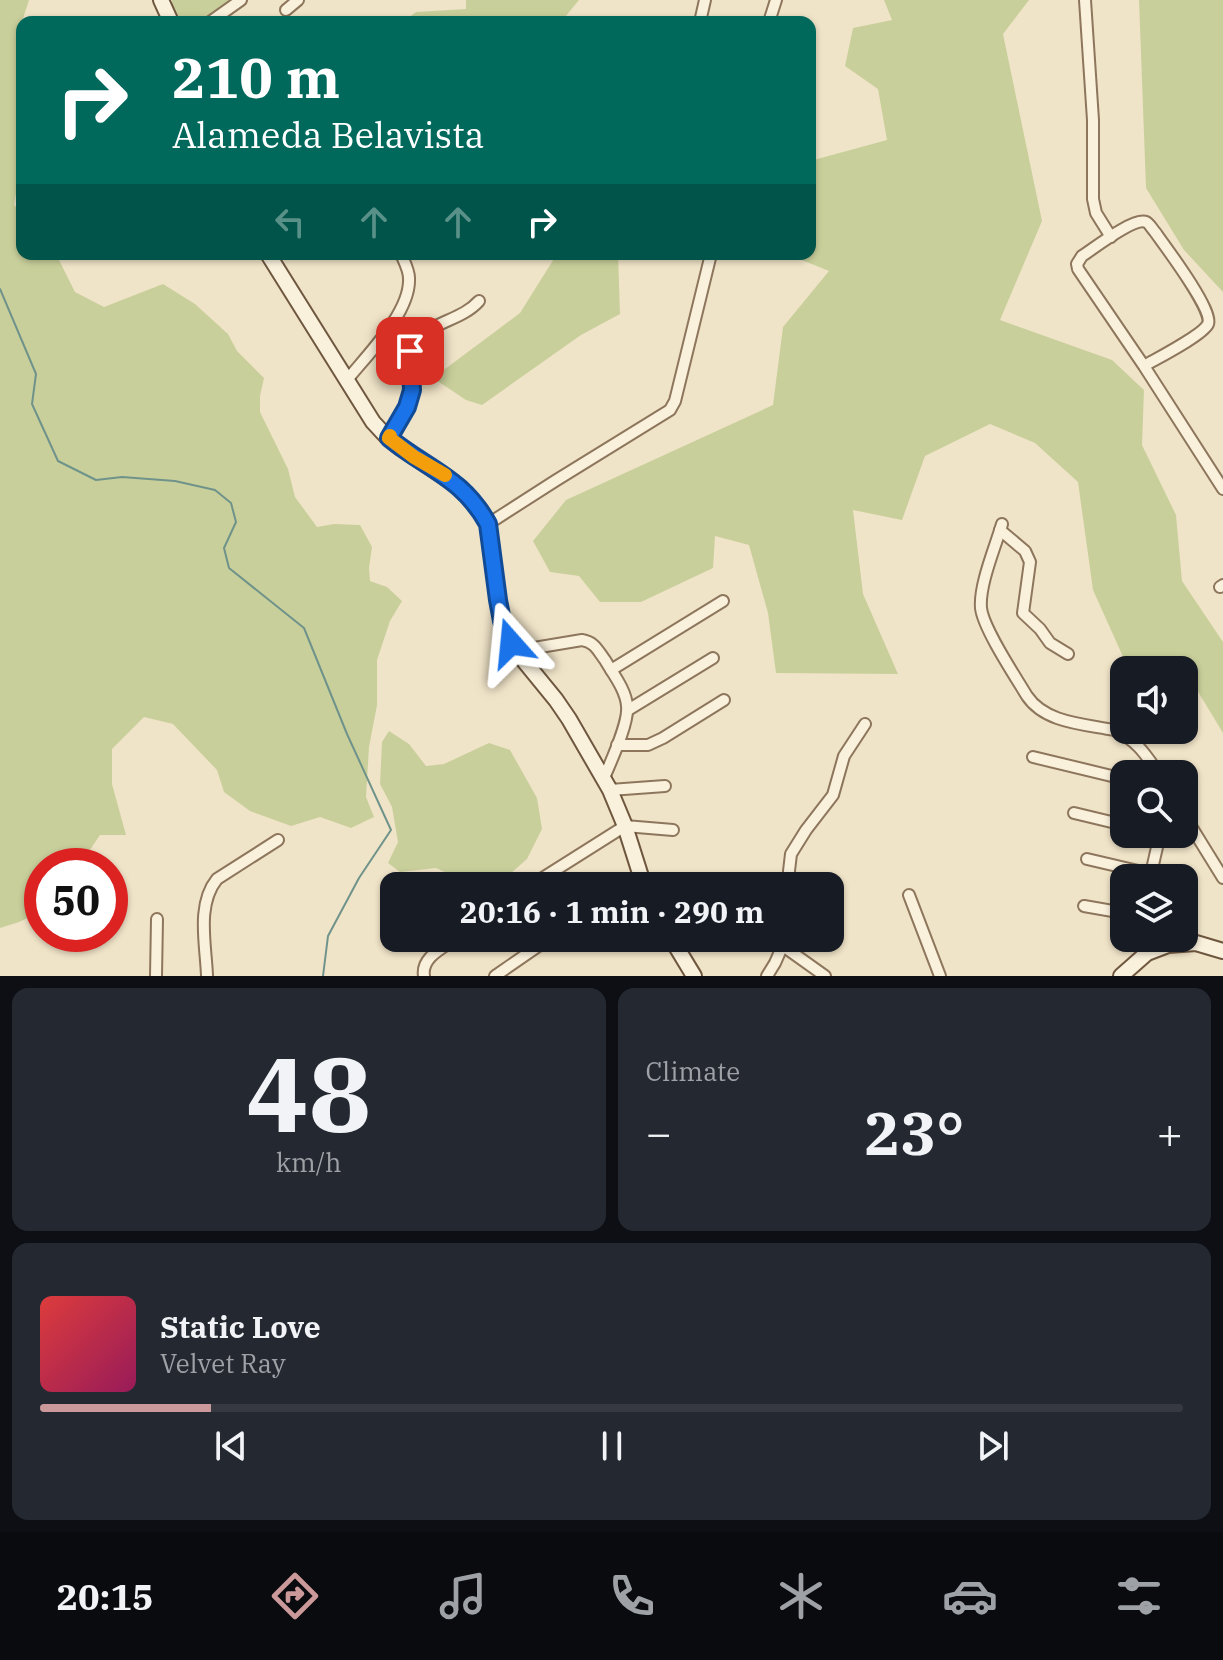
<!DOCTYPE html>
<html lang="en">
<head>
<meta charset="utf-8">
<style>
	body { margin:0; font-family:"IBM Plex Serif",serif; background:#242831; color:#f1f3f6; height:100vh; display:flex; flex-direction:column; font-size:30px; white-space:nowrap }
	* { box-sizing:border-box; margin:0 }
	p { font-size:26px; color:#9ea1a6 }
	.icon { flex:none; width:44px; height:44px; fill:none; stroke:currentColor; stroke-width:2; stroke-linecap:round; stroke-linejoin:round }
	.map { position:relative; height:976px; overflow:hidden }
	.details { display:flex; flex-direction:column; gap:12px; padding:12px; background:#0d0f14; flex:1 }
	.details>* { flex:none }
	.guide { position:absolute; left:16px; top:16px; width:800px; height:244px; border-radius:16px; box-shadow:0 2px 6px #0004; background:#00695c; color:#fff; overflow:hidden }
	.fabs { position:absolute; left:1110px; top:656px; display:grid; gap:16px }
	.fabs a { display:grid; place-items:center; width:88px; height:88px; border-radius:16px; background:#171b24; box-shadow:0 2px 6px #0004; font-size:40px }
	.speed { position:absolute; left:24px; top:848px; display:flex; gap:16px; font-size:40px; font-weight:700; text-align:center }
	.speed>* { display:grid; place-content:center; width:104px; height:104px; border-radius:50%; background:#171b24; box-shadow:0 2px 6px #0004; line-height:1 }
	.speed .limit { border:12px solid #d22; background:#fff; color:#111 }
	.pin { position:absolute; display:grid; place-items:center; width:68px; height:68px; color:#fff; margin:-34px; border-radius:16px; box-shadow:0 4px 12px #0006 }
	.me { position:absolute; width:88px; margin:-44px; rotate:342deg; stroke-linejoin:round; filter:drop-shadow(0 0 6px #0008) }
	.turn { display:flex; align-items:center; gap:28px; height:168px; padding:0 24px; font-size:36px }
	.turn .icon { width:104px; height:104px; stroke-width:2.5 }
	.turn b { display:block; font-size:56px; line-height:68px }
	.lanes { display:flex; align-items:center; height:76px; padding:0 24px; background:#0003; justify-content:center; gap:40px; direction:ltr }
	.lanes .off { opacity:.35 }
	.big { font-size:60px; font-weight:700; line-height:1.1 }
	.details .widget { flex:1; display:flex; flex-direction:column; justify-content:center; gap:12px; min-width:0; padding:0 28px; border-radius:16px; background:#242831 }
	.details .dial { align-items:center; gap:0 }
	.dial b { font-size:104px; line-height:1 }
	.song { display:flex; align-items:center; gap:24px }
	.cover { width:96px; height:96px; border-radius:12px; background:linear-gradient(135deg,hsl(0 70% 55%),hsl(330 70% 35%)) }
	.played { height:8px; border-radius:4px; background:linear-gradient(90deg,#cc999b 15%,#363941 15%) }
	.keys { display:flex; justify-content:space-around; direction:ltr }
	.heat { display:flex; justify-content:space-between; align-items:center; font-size:44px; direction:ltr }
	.details .tiles { flex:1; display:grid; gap:12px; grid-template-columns:1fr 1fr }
	.widget:last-child { grid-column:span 2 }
	.trip { position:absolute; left:380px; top:872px; width:464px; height:80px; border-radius:16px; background:#171b24; box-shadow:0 2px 6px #0004; font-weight:700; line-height:80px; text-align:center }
	.menu { display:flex; height:128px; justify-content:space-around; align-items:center; background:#090b0e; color:#9ea1a6 }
	.menu .icon { width:56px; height:56px }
	.menu .active { color:#cc999b }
	.menu b { font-size:36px; color:#f1f3f6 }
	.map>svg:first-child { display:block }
</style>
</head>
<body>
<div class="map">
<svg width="1223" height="976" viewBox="0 0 1223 976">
	<rect width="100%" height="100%" fill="#f0e4c8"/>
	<g fill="#c9cf9b">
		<polygon points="0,0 29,0 20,28 22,158 14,205 22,213 22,254 56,254 75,292 104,307 163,284 195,304 228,334 237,351 264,378 260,396 260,412 288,469 295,497 317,527 334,524 360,525 372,547 369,568 370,581 387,587 402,601 390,621 377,660 377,705 369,747 366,797 374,817 351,828 320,817 291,826 250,811 224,792 217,770 173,724 144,717 112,749 112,784 126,835 100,835 79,866 42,866 42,911 19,922 0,928"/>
		<polygon points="172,0 233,0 203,22 180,21 172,9"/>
		<polygon points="466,0 579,0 561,22 403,22 416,12 466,9"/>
		<polygon points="884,0 1029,0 1003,34 1042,221 1000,320 1112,360 1144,390 1142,445 1176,515 1182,581 1223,642 1223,733 1194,685 1184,688 1184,670 1129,670 1093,590 1078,482 1035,443 990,424 925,456 902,520 853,510 863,594 898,674 776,673 768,613 749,545 715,536 713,568 641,602 600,602 579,576 550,572 533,541 566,500 773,405 783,327 829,271 787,254 810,254 810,161 887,140 878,89 845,66 853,28 892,20"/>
		<polygon points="1139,0 1223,0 1223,292 1184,250 1146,188"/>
		<polygon points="557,254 618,254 620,314 581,335 482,405 466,400 433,378 520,313"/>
		<polygon points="389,731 409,744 426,766 444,764 489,743 510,750 537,798 542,829 527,859 503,880 488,886 476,886 436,868 400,872 388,863 398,842 392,807 380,784 382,742"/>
	</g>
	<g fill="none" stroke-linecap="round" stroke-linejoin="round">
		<polyline stroke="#6f938a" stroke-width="2" points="0,289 36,374 32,404 58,461 96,480 122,477 175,481 215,490 231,503 236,522 224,548 229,568 304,628 347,734 391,830 359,878 328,936 323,976"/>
		<g stroke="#8d765c" stroke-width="14">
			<g id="street">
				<polyline points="1085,0 1093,120 1093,199 1096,213 1111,237"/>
				<polyline points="286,10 298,0"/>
				<polyline points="210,22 241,0"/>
				<polyline points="700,22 705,0"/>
				<polyline points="769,22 776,0"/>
				<path d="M1144 366C1156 359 1203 335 1208 324 1214 311 1165 246 1155 232 1153 230 1149 223 1146 222 1134 217 1093 249 1082 256L1077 264 1078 269 1144 366 1223 489"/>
				<path d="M347 380C367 355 411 312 409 278 409 270 404 261 401 254"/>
				<path d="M389 438C397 424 407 410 411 394 415 376 403 356 417 340 434 321 462 320 479 301"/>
				<polyline points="488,524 555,481 670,410 675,401 711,254"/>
				<path d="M1002 524C995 548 979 585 981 608 983 628 1015 676 1027 696 1045 723 1084 724 1114 730 1136 739 1146 755 1159 774"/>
				<polyline points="1000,530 1025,551 1030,562 1023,613 1040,629 1050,643 1068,654"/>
				<polyline points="1220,587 1223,585"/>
				<path d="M516 651 582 640C595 642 598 651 605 660 613 674 626 690 627 706 629 723 611 761 604 778"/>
				<polyline points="611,670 723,601"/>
				<polyline points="628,710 713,658"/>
				<polyline points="617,745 648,745 663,738 724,700"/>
				<polyline points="1033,757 1124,779"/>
				<polyline points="610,790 665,786"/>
				<polyline points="1074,813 1124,825"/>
				<polyline points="1184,815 1223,878"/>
				<polyline points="1087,859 1151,874"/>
				<polyline points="1150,878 1160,834"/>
				<polyline points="530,886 625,826 673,830"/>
				<polyline points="790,886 789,871 791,854 806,830 833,795 844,756 865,724"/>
				<polyline points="909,895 940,976"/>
				<polyline points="1084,906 1124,913"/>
				<polyline points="783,946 825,976"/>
				<polyline points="156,976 157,919"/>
				<path d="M207 976C206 945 196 905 217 879L278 840"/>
				<path d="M424 976C421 957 443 948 457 938"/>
				<polyline points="495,976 550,938"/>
				<polyline points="767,976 775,963 786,938"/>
			</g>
		</g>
		<g stroke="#6f573f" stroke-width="18">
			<g id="secondary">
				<polyline points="161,0 171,22"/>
				<polyline points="268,254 373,422 386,436 399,447 461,488 481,511 488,524 498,600 506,632 516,651 556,700 569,719 610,790 625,826 644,886"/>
				<polyline points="671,938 694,976"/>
				<polyline points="1121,976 1147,953 1168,945 1196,943 1223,951"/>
			</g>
		</g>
		<use href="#street" stroke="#faf1dc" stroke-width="10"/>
		<use href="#secondary" stroke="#faf1dc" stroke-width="14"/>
	</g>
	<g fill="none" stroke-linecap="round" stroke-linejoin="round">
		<g stroke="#114b97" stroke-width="20">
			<path id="route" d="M410 351 412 390 407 407 389 438C427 469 463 478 488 524L498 600 502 621 511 643"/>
		</g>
		<use href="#route" stroke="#1a73e8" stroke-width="14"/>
		<polyline stroke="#f59e0b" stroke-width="14" points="390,436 389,438 414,457 445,475"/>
	</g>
</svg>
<div class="fabs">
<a><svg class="icon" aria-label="sound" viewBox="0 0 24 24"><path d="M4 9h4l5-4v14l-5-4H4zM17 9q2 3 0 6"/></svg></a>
<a><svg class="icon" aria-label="search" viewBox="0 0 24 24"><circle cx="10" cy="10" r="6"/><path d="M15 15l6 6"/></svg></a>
<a><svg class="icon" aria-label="layers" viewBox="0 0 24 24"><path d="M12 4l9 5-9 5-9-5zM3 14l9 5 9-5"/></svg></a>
</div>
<div class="speed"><div class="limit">50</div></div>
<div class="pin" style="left:410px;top:351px;background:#d93025"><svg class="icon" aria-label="arrive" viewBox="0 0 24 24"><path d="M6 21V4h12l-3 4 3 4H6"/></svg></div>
<svg class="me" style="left:511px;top:643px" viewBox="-20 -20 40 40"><path d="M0-17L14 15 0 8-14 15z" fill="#1a73e8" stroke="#fff" stroke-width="4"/></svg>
<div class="trip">20:16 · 1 min · 290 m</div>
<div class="guide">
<div class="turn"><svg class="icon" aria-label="right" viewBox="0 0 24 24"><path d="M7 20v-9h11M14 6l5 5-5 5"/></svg><div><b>210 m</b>Alameda Belavista</div></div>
<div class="lanes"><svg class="icon off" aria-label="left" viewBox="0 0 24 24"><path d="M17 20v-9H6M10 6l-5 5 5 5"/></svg><svg class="icon off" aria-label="ahead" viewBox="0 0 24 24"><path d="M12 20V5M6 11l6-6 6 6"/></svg><svg class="icon off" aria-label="ahead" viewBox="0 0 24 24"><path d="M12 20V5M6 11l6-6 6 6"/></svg><svg class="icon" aria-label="right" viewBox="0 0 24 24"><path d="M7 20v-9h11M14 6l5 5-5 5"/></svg></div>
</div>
</div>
<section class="details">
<div class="tiles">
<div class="widget dial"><b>48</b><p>km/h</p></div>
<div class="widget"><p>Climate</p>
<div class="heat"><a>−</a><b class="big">23°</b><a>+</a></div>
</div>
<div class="widget">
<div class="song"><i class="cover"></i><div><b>Static Love</b><p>Velvet Ray</p></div></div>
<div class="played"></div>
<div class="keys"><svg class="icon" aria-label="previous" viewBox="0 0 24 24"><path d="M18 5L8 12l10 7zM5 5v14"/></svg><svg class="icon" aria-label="pause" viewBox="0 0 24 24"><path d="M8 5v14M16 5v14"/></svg><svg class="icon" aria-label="next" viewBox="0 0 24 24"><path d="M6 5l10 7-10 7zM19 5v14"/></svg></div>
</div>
</div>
</section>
<nav class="menu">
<b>20:15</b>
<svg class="icon active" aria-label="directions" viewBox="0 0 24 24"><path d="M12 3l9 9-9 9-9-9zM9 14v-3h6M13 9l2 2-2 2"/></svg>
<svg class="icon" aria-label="music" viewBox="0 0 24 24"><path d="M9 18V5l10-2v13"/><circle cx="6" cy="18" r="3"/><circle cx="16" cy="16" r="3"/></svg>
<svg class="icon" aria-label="phone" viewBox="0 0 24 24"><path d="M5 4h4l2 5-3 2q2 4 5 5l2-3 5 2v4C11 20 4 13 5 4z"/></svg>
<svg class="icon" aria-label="climate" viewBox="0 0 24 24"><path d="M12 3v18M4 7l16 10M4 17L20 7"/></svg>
<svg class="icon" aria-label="car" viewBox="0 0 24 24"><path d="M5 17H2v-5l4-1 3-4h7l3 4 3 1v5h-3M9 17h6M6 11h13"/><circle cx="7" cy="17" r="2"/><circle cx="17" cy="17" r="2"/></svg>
<svg class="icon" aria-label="filters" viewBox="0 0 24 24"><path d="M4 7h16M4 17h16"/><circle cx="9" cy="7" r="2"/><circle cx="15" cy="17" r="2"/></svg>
</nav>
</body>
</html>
